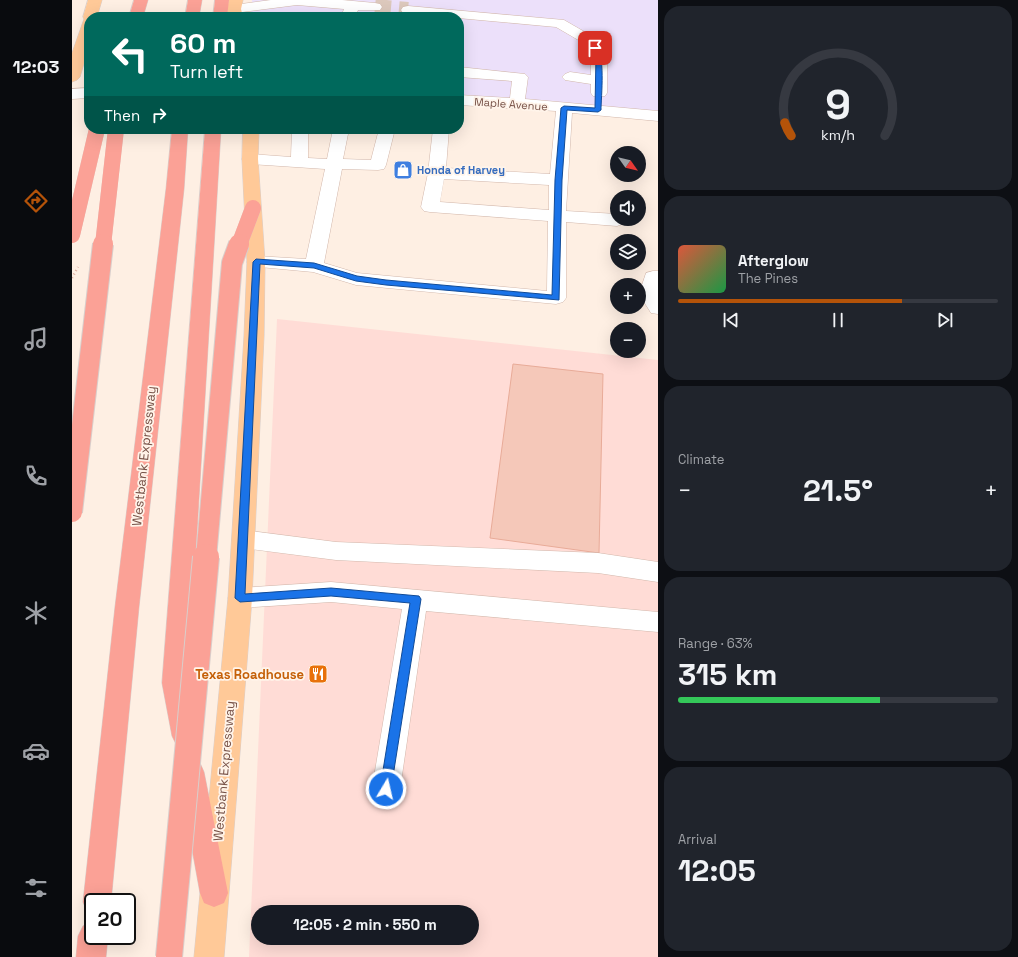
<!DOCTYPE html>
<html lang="en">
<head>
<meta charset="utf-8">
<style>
	body { margin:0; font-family:"Space Grotesk",sans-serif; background:#20242c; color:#f1f3f6; height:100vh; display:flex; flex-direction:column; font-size:15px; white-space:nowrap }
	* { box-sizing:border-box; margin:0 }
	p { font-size:13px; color:#9ea1a6 }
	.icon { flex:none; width:22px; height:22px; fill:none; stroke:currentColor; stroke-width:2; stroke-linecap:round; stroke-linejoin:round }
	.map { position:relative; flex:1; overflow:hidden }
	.details { display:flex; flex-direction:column; gap:6px; padding:6px; background:#0d0f14; width:360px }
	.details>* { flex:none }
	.top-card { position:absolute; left:12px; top:12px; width:380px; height:122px; border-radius:16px; box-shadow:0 4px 16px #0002; background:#00695c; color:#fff; overflow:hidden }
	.needle { width:26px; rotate:124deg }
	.buttons { position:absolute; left:538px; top:146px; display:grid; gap:8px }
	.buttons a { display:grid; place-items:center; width:36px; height:36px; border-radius:50%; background:#171b24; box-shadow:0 4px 16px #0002; font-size:20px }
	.speed { position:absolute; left:12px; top:893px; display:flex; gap:8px; font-size:20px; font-weight:700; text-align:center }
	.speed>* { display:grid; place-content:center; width:52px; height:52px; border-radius:50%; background:#171b24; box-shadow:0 4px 16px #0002; line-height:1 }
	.speed .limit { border:2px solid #111; border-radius:6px; background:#fff; color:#111 }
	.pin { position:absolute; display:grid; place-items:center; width:34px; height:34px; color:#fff; margin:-17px; border-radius:8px; box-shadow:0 2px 6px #0006 }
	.me { position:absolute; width:44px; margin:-22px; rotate:9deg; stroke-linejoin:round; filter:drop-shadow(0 0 3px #0008) }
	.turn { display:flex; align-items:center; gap:14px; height:84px; padding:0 20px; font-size:18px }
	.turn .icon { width:52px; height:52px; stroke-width:2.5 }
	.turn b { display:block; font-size:28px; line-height:34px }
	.then { display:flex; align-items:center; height:38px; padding:0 20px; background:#0003; gap:8px; font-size:15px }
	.big { font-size:30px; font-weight:700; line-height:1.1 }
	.details .tile { flex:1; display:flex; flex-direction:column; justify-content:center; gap:6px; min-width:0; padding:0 14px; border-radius:16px; background:#20242c }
	.details .dial { align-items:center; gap:0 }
	.dial svg { height:104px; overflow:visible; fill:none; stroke:#363941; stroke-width:7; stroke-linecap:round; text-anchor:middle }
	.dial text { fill:#f1f3f6; stroke:none }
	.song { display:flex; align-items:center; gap:12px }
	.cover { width:48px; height:48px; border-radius:6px; background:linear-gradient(135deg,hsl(10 70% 55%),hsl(140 70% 35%)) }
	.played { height:4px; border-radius:2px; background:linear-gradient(90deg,#b45309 70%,#363941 70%) }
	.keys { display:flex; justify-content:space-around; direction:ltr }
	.heat { display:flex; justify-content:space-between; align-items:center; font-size:22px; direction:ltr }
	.charge { height:6px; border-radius:3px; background:linear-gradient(90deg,#34c759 63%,#363941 0) }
	.trip { position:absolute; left:179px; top:905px; width:228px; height:40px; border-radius:20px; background:#171b24; box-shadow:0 4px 16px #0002; font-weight:700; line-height:40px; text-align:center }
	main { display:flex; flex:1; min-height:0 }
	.menu { display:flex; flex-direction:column; width:72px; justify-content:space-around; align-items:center; background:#090b0e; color:#9ea1a6 }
	.menu .icon { width:28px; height:28px }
	.menu .selected { color:#b45309 }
	.menu b { font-size:18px; color:#f1f3f6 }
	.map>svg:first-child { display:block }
</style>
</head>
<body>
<main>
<nav class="menu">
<b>12:03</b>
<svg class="icon selected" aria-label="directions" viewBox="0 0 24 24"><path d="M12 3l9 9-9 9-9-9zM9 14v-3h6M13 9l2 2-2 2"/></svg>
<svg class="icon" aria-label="music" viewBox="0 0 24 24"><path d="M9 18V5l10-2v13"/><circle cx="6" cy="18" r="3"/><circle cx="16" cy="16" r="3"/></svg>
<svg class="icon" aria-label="phone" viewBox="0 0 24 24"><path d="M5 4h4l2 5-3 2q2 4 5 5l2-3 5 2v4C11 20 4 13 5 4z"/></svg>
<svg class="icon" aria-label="climate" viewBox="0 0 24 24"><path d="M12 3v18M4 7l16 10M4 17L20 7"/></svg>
<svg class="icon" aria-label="car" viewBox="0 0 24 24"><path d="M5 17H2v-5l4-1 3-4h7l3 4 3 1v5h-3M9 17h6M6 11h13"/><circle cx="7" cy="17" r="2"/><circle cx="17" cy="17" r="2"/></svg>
<svg class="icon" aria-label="filters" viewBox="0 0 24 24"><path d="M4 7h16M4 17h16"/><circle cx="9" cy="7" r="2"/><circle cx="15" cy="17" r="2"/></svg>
</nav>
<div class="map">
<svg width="586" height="957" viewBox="0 0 586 957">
	<rect width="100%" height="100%" fill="#feefe3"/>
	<path fill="#ffdcd6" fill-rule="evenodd" d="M205 319 586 360V957H177ZM186 912H400V938H186Z"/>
	<polygon fill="#ece0fa" points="180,0 586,0 586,112 387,96 387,17 178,17"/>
	<polygon fill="#f5c8b9" stroke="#e8ab98" points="441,364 531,374 527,553 418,538"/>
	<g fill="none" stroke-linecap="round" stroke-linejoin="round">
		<polyline stroke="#dcc8bc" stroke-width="16" stroke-dasharray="16 8" stroke-linecap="butt" points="303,7 336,10"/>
		<g stroke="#d2b7ab" stroke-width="1">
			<g id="minor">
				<polygon points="199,0 270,0 303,3 308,4 310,7 308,10 286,10 283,17 269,17 272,9 225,5 162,13 157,12 155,9 157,6 162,5"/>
				<polygon points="336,6 492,20 518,35 531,48 535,56 535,93 533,96 521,96 519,93 519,84 493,80 490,77 493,74 498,72 519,75 519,56 516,50 508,41 484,27 331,13 329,10 331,7"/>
				<path d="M387 67 453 74 456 77 453 99 586 111V121L500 113 494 211 545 214V219L554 220 551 224 545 226 494 222V298L491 302 484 304 284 285 241 272 177 266 175 262 177 258 184 256 234 259 253 169 178 164 172 163 170 159 172 155 178 154 219 157 220 129H236V158L255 159 261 129H277L271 159 299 160 307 129H323L314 165 312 169 306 170 270 169 252 263 285 273 475 291 476 221 358 212 352 211 349 207 356 173 361 129H377L374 168 478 174 484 111 387 105V95L438 98 440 81 387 77ZM372 179 477 185V210L368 202Z"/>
				<polygon points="17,88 17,98 0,99 0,89"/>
				<polygon points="581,271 586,271 586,314 579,313 567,294 574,273"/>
				<polygon points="171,530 264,542 526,553 586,562 586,582 526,573 264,560 171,548 163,546 160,539 163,532"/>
				<polygon points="259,582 586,612 586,632 354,611 328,789 324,798 314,802 304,798 300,789 330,609 259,602 168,608 160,605 156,598 160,591 168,588"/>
			</g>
		</g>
		<g stroke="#d9cecb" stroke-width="1">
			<g id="major">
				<polygon points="16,0 30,0 25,17 17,17 17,46 8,77 5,80 0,82 0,53 12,19 11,17"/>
				<polygon points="157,0 171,0 169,9 171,17 157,17 155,9"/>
				<polygon points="171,129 187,129 186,159 193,262 192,336 180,598 152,957 122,957 156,598 172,336 175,262 170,159"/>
			</g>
		</g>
		<g stroke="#d9cecb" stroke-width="1">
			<g id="highway">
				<polygon points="62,0 76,0 71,17 57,17"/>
				<polygon points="116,0 130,0 127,17 113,17"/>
				<polygon points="143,0 157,0 155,17 141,17"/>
				<polygon points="100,129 116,129 112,189 67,607 39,902 21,902 21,915 15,912 11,902 43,607 94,189"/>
				<polygon points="133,129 149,129 116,683 126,736 122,744 113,748 104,744 100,736 90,683"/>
				<polygon points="119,760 128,763 132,772 156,893 152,903 142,907 132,903 128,893 106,772 110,763"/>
				<polygon points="21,921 21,936 36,936 34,957 4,957 6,936 11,926"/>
			</g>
		</g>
		<polyline stroke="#daaa9c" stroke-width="2.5" stroke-dasharray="1 3" stroke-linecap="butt" points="0,278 6,267"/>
		<use href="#minor" fill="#fff" fill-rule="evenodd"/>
		<use href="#major" fill="#ffc998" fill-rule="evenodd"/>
		<use href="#highway" fill="#fba196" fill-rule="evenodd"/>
		<g stroke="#d9cecb" stroke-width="16" stroke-linecap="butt">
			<g id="highway-bridge-far2">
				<polyline points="0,235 25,129"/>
				<polyline points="31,245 44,129"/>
				<polyline points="167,245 181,208"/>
			</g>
		</g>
		<g stroke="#d9cecb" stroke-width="22" stroke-linecap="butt">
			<g id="highway-bridge-far1">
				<polyline points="0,512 31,244"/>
				<polyline points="134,558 160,263 167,244"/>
			</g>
		</g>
		<g stroke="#d9cecb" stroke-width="28" stroke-linecap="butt">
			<polyline id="highway-bridge" points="97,957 134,557"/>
		</g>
		<use href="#highway-bridge-far2" stroke="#fba196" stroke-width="16"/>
		<use href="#highway-bridge-far1" stroke="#fba196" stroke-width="20"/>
		<use href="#highway-bridge" stroke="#fba196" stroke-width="26"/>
	</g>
	<path fill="#1a73e8" stroke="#114b97" d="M523 46C534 51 529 98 529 110L526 112 495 110 490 180 487 300 314 285 284 281 242 268 188 264 173 594 259 588 347 596 349 599 319 789 318 793 314 794 310 793 308 789 338 603 259 596 168 602 163 598 181 262 184 259 242 263 285 276 314 280 480 295 483 180 489 108 492 106 523 108 524 56 520 48Z"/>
	<defs>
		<g id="shop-square" transform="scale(1)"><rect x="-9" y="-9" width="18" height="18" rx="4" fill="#3f7fe0" stroke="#fff4ea"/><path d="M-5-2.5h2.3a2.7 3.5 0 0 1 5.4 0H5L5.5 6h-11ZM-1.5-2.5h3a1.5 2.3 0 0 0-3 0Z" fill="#fff"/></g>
		<g id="restaurant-square" transform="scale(1)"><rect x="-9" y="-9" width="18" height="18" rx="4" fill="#e8710a" stroke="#fff4ea"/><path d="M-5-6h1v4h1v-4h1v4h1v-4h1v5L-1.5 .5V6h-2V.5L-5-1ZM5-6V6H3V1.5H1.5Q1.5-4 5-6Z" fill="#fff"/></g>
	</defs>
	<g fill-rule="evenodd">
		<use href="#shop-square" x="331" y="170"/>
		<use href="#restaurant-square" x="246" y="674"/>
	</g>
	<g text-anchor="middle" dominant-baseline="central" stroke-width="3.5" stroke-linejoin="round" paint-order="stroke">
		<g font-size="11" fill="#775147" stroke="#fff4ea">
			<text transform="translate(439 104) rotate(4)">Maple Avenue</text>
		</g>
		<g font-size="11" font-weight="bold" fill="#366cbe" stroke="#fff4ea" text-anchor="start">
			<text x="345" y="170">Honda of Harvey</text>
		</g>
		<g font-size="13" fill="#775147" stroke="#fff4ea">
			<text transform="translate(72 456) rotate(-84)">Westbank Expressway</text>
			<text transform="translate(152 771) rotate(-85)">Westbank Expressway</text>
		</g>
		<g font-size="13" font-weight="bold" fill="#c56008" stroke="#fff4ea" text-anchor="end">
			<text x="232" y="674">Texas Roadhouse</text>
		</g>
	</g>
</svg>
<div class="buttons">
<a><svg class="needle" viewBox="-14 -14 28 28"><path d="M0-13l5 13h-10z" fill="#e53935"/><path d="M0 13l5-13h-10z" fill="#9ea1a6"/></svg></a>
<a><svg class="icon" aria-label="sound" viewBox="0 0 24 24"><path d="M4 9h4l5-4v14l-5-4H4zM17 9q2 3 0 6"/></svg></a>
<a><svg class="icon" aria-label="layers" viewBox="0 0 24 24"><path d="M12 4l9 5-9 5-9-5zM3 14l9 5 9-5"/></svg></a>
<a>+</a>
<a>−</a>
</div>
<div class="speed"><div class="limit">20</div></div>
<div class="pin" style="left:523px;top:48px;background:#d93025"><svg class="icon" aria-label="arrive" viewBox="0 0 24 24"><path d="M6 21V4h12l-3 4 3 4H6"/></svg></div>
<svg class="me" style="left:314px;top:789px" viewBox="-20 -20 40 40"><circle r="17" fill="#1a73e8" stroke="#fff" stroke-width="3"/><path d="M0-11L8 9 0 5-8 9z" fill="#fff"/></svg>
<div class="trip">12:05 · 2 min · 550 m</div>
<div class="top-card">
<div class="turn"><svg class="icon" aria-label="left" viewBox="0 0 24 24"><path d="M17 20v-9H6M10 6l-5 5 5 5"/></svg><div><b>60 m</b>Turn left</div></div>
<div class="then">Then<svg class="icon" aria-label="right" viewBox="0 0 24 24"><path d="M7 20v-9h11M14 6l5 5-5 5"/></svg></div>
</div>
</div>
<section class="details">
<div class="tile dial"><svg viewBox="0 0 100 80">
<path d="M14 69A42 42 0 1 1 86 69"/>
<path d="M14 69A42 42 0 0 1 9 59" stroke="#b45309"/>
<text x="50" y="56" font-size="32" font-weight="700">9</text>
<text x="50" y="72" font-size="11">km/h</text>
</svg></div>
<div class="tile">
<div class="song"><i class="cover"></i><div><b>Afterglow</b><p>The Pines</p></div></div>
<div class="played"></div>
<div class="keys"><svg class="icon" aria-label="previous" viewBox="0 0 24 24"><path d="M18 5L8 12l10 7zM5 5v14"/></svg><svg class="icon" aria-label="pause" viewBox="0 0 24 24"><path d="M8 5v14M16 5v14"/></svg><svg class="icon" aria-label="next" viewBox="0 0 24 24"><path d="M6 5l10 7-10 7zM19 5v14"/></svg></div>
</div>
<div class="tile"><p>Climate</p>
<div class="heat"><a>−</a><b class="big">21.5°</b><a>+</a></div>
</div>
<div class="tile"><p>Range · 63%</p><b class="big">315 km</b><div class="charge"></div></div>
<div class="tile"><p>Arrival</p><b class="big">12:05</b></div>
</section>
</main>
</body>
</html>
